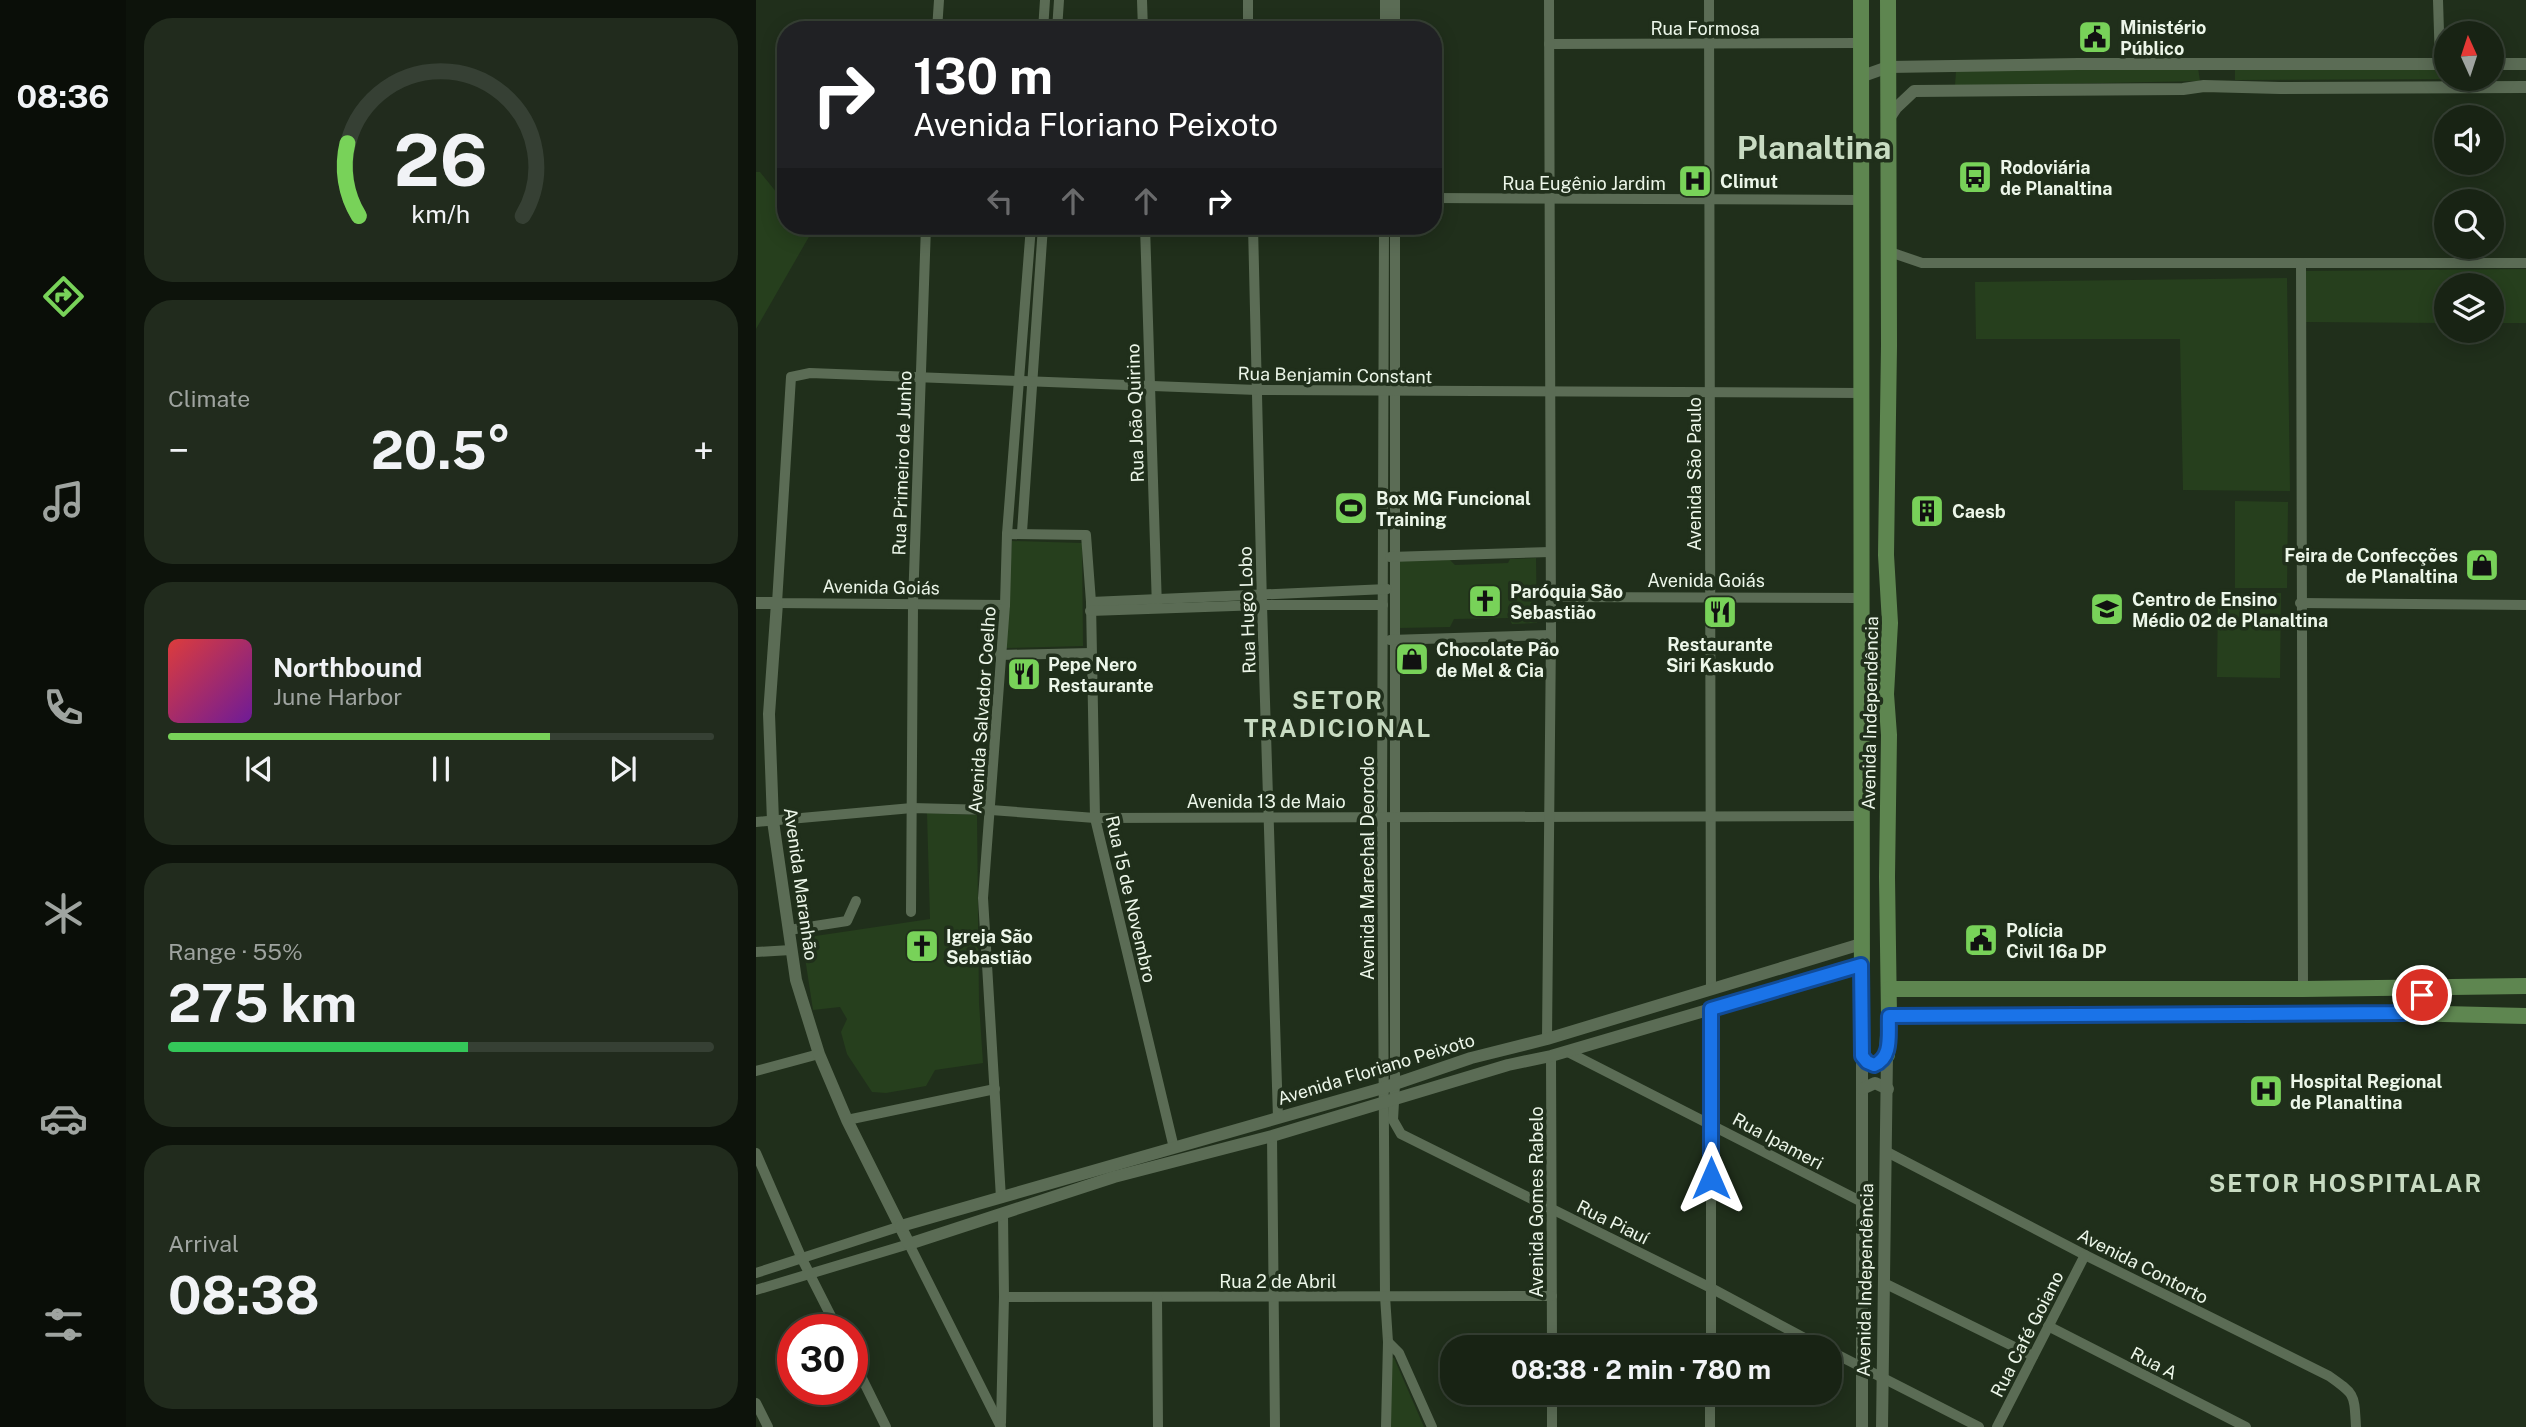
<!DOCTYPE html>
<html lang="en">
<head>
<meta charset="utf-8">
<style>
	body { margin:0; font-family:"Public Sans",sans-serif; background:#212b1d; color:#f1f3f6; height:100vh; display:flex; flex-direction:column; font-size:26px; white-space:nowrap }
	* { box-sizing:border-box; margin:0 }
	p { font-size:23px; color:#9fa4a0 }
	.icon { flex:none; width:38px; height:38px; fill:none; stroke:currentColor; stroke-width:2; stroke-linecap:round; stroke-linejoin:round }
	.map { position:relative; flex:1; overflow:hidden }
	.panel { display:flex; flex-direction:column; gap:18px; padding:18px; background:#0d130b; width:630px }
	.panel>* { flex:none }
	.guide { position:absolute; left:21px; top:21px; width:665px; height:214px; border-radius:28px; box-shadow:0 4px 18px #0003,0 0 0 2px #364034; background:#202124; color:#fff; overflow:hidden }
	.needle { width:46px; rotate:357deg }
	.buttons { position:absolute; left:1678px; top:21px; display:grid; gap:14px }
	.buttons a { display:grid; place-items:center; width:70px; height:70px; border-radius:50%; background:#182314; box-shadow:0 4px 18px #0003,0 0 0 2px #364034; font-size:35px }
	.speed { position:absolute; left:21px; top:1314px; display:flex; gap:14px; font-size:35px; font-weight:700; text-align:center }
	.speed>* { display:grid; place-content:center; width:91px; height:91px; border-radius:50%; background:#182314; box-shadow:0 4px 18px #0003,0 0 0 2px #364034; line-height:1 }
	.speed .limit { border:10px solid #d22; background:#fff; color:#111 }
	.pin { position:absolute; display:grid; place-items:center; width:60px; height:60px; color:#fff; margin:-30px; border:4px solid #fff; border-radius:50%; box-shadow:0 2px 7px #0007 }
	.me { position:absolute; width:77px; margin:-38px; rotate:0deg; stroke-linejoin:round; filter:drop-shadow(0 0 5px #0008) }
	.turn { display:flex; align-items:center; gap:24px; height:147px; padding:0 21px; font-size:32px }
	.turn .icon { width:91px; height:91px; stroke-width:2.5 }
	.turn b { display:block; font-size:49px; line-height:60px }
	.lanes { display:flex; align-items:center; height:66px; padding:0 21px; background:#0003; justify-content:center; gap:35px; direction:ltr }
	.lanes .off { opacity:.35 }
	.big { font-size:52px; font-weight:700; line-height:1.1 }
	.panel .tile { flex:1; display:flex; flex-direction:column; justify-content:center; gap:10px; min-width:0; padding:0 24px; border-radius:28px; background:#212b1d }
	.panel .dial { align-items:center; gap:0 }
	.dial svg { height:182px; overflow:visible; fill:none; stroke:#364034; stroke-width:7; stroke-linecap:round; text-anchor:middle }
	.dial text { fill:#f1f3f6; stroke:none }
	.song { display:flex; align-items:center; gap:21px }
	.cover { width:84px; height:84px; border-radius:10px; background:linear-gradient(135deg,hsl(0 70% 55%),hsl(280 70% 35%)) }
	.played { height:7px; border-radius:4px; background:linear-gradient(90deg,#78d259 70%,#364034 70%) }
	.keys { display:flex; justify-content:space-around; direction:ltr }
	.heat { display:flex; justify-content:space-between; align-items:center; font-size:38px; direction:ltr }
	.charge { height:10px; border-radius:5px; background:linear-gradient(90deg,#34c759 55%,#364034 0) }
	.trip { position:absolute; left:684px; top:1335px; width:402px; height:70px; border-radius:28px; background:#182314; box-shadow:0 4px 18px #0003,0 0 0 2px #364034; font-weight:700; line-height:70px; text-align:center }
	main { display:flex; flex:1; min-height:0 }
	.dock { display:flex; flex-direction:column; width:126px; justify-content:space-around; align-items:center; background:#0a0e08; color:#9fa4a0 }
	.dock .icon { width:49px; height:49px }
	.dock .active { color:#78d259 }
	.dock b { font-size:32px; color:#f1f3f6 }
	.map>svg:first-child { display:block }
</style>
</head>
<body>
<main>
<nav class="dock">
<b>08:36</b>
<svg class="icon active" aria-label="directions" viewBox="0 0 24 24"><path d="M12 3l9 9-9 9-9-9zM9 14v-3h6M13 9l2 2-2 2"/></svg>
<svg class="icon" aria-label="music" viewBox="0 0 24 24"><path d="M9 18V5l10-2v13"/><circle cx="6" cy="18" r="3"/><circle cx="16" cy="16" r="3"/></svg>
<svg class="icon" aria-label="phone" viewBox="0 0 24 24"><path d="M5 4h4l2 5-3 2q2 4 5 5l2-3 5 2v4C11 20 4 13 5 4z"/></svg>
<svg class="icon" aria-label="climate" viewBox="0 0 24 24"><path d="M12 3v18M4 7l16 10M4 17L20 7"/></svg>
<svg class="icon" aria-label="car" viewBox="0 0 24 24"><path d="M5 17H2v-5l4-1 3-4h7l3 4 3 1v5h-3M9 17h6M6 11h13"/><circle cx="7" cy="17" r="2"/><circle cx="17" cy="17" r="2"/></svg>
<svg class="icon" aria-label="filters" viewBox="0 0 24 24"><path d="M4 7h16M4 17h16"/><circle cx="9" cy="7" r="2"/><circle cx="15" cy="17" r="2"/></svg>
</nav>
<section class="panel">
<div class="tile dial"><svg viewBox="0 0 100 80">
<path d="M14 69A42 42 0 1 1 86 69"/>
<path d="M14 69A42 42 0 0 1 9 37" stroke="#78d259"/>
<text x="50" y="56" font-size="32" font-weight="700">26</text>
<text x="50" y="72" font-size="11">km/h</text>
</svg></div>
<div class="tile"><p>Climate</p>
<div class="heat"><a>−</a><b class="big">20.5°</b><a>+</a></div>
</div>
<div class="tile">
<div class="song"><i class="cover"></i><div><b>Northbound</b><p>June Harbor</p></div></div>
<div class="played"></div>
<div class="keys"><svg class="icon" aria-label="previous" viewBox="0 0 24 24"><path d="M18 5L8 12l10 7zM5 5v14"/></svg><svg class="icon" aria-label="pause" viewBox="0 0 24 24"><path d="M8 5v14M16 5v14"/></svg><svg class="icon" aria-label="next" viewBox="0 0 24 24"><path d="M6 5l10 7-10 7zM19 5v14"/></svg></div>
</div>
<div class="tile"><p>Range · 55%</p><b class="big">275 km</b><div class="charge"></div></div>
<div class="tile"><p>Arrival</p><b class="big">08:38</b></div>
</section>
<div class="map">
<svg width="1770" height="1427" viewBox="0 0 1770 1427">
	<rect width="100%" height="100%" fill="#202f1b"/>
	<g fill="#263f1d">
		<polygon points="1442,68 1444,81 1199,86 1200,71"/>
		<polygon points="1690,68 1690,79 1720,79 1479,80 1479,69"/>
		<polygon points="0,172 4,172 30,204 30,226 47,226 54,235 0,329"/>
		<polygon points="1770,269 1770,323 1736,323 1736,285 1690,285 1690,323 1550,322 1550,271"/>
		<polygon points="1531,278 1534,491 1427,490 1424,339 1220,339 1219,282"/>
		<polygon points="1479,501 1532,502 1531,588 1479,588"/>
		<polygon points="256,541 326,543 327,646 249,648"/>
		<polygon points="780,558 781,623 756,624 753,618 698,619 694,627 642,628 643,561 694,560 699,565 752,563 754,559"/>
		<polygon points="1525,593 1524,678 1461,677 1462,594"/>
		<polygon points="171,813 221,815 223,1003 227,1063 179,1070 170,1086 130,1093 116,1092 91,1054 85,1032 91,1019 84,1007 57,1010 46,938 174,919"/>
		<polygon points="632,1356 638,1358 668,1427 633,1427"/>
	</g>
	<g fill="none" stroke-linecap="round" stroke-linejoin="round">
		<g stroke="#5b6c55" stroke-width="10">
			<polyline points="386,0 387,30"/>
			<polyline points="492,0 492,30"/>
			<polyline points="953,0 955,990"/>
			<polyline points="1682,0 1684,64"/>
			<polyline points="181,30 183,0"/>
			<polyline points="287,30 289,0"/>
			<polyline points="301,30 303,0"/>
			<polyline points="629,30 629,0"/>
			<polyline points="639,30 639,0"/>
			<polyline points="793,44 1104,43"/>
			<polyline points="677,198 1105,200"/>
			<polyline points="389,226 401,608"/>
			<polyline points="497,226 506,605 522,1118"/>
			<polyline points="628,226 626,816 629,1296 632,1342 630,1427"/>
			<polyline points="639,226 639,1084 637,1120 645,1134 955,1288 1067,1348"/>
			<polyline points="1131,251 1166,263 1770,263"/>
			<polyline points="1545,263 1547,989"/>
			<polyline points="266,532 287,226"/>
			<polyline points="251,534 330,535 335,602 339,818 418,1148"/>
			<polyline points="634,557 794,552"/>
			<polyline points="795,597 1105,598"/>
			<polyline points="335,602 631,589"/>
			<polyline points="1544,603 1770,605"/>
			<polyline points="249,605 21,603 35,377 54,373 501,390 1105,393"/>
			<polyline points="334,611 506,605 627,605"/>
			<polyline points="634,640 795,635"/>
			<polyline points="244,655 335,653"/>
			<polyline points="0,822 156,808 235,810 339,818 1105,816"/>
			<polyline points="155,912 157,604 170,226"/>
			<polyline points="33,930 91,921 100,901"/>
			<polyline points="0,952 35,950"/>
			<polyline points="791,1039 795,635 793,0"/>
			<polyline points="810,1051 1106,1202"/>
			<polyline points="795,1056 796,1348"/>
			<polyline points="0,1071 63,1054"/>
			<polyline points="91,1120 239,1089"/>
			<polyline points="516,1136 519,1427"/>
			<path d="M1131 1152 1329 1255 1573 1376C1600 1395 1598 1394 1600 1427"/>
			<polyline points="0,1153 46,1259 82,1330"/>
			<polyline points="245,1198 227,898 249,605 251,534 275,226"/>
			<polyline points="0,1273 145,1226"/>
			<polyline points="1128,1283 1277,1356"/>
			<polyline points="0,1290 153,1244 245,1427"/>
			<polyline points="248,1297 796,1296"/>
			<polyline points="401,1297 402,1427"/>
			<polyline points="1292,1326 1490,1427"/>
			<polyline points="632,1342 643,1353 676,1427"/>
			<polyline points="955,1348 955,1009"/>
			<polyline points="1074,1351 1223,1427"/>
			<polyline points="96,1358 130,1427"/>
			<polyline points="0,1403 12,1427"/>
			<polyline points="245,1423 248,1297 247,1214"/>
			<polyline points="796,1427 796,1393"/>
			<polyline points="954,1427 954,1393"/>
			<polyline points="1241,1427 1329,1255"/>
		</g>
		<g stroke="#5b6c55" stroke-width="12">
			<polyline points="1736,64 1770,64"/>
			<polyline points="1104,77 1132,67 1322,64 1690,64"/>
			<polyline points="1132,120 1140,108 1158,91 1427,89 1448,86 1524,88 1770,87"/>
			<polyline points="0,603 21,603 13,714 17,821 40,980 63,1054 91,1120 153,1244 358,1177 516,1136 752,1065 795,1056 1105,965"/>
			<polyline points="1106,1056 1106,1427"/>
			<polyline points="1106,1089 1119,1083 1132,1089"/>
			<polyline points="145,1226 627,1088 715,1058 791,1039 1105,944"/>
			<polyline points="1126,1427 1131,1055"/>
		</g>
		<g stroke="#5e8650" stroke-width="16">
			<polyline points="1105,0 1106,1056 1111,1062 1118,1065 1125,1062 1131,1055 1133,1016 1131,877 1133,735 1130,694 1134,623 1130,555 1133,346 1132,0"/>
			<polyline points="1133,989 1547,989 1770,986"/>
			<polyline points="1133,1016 1647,1013 1770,1016"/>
		</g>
	</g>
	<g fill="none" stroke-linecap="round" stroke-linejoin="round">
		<g stroke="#114b97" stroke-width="18">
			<path id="route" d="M955 1178V1009L1105 965 1106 1056 1111 1062 1118 1065C1137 1058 1132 1034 1133 1016L1647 1013 1659 1007 1666 995"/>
		</g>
		<use href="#route" stroke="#1a73e8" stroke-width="12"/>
	</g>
	<defs>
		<g id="civic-square" transform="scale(1.75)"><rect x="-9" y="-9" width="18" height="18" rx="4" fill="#78d259" stroke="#202f1b"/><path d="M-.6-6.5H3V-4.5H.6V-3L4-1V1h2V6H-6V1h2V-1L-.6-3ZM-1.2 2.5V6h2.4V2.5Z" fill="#111"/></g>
		<g id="bus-square" transform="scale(1.75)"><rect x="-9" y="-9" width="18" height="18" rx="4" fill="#78d259" stroke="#202f1b"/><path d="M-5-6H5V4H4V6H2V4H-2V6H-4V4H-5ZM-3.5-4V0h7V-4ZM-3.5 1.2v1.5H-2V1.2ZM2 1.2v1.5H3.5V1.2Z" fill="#111"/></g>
		<g id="hospital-square" transform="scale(1.75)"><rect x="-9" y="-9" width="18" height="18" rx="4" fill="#78d259" stroke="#202f1b"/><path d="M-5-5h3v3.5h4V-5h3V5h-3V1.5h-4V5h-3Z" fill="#111"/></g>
		<g id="stadium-square" transform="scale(1.75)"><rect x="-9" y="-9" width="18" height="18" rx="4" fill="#78d259" stroke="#202f1b"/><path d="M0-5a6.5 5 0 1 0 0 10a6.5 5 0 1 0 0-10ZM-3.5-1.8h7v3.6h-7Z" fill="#111"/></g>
		<g id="building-square" transform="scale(1.75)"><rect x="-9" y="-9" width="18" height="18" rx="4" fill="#78d259" stroke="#202f1b"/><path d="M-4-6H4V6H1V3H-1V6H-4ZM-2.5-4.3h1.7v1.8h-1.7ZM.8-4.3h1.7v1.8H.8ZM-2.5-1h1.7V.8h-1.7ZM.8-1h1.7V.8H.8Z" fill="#111"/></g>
		<g id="shop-square" transform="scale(1.75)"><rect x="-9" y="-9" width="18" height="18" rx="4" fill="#78d259" stroke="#202f1b"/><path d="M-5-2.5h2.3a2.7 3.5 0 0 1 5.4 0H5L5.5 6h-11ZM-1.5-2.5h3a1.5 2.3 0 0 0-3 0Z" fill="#111"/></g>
		<g id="church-square" transform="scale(1.75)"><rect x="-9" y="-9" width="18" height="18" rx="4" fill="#78d259" stroke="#202f1b"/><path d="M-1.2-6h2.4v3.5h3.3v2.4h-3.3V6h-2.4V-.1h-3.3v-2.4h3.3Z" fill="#111"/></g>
		<g id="school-square" transform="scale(1.75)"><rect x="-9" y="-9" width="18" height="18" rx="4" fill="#78d259" stroke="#202f1b"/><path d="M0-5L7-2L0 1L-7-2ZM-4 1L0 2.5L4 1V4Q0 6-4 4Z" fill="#111"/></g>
		<g id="restaurant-square" transform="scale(1.75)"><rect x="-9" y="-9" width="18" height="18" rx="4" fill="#78d259" stroke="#202f1b"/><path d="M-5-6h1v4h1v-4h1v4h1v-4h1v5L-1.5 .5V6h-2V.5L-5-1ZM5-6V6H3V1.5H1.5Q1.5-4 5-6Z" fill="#111"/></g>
	</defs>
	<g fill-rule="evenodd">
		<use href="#civic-square" x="1339" y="37"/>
		<use href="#bus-square" x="1219" y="177"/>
		<use href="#hospital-square" x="939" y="181"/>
		<use href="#stadium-square" x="595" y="508"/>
		<use href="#building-square" x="1171" y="511"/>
		<use href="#shop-square" x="1726" y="565"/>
		<use href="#church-square" x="729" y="601"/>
		<use href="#school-square" x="1351" y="609"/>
		<use href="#restaurant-square" x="964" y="612"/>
		<use href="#shop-square" x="656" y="659"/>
		<use href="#restaurant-square" x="268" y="674"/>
		<use href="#civic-square" x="1225" y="940"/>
		<use href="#church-square" x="166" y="946"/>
		<use href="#hospital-square" x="1510" y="1091"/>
	</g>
	<g text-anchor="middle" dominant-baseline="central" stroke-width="7" stroke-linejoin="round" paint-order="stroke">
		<g font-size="18" font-weight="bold" fill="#ecf6e9" stroke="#202f1b" text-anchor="start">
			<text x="1364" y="27">Ministério<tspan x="1364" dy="21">Público</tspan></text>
			<text x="1244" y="167">Rodoviária<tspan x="1244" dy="21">de Planaltina</tspan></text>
			<text x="964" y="181">Climut</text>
			<text x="620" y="498">Box MG Funcional<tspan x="620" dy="21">Training</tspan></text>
			<text x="1196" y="511">Caesb</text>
			<text x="1702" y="555" text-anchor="end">Feira de Confecções<tspan x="1702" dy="21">de Planaltina</tspan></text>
			<text x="754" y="591">Paróquia São<tspan x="754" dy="21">Sebastião</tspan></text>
			<text x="1376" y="599">Centro de Ensino<tspan x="1376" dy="21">Médio 02 de Planaltina</tspan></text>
			<text x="964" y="644" text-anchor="middle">Restaurante<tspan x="964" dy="21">Siri Kaskudo</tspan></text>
			<text x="680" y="649">Chocolate Pão<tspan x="680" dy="21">de Mel &amp; Cia</tspan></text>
			<text x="292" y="664">Pepe Nero<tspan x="292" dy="21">Restaurante</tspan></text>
			<text x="1250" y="930">Polícia<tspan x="1250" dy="21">Civil 16a DP</tspan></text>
			<text x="190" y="936">Igreja São<tspan x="190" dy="21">Sebastião</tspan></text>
			<text x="1534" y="1081">Hospital Regional<tspan x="1534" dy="21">de Planaltina</tspan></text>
		</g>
		<g font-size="18" fill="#ecf6e9" stroke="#202f1b">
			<text x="949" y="28">Rua Formosa</text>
			<text x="828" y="183">Rua Eugênio Jardim</text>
			<text transform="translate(579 375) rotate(1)">Rua Benjamin Constant</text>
			<text transform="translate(379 413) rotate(-92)">Rua João Quirino</text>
			<text transform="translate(146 463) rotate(-88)">Rua Primeiro de Junho</text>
			<text transform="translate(938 474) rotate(-90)">Avenida São Paulo</text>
			<text x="950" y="580">Avenida Goiás</text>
			<text transform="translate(125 587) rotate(1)">Avenida Goiás</text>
			<text transform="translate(491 610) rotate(-92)">Rua Hugo Lobo</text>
			<text transform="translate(226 710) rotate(-86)">Avenida Salvador Coelho</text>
			<text transform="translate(1114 713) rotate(-89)">Avenida Independência</text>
			<text x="510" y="801">Avenida 13 de Maio</text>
			<text transform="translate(611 868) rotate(-90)">Avenida Marechal Deorodo</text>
			<text transform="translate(45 884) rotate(82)">Avenida Maranhão</text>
			<text transform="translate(375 899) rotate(77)">Rua 15 de Novembro</text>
			<text transform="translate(620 1069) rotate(-17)">Avenida Floriano Peixoto</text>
			<text transform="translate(1022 1141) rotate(28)">Rua Ipameri</text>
			<text transform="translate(780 1202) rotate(-90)">Avenida Gomes Rabelo</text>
			<text transform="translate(857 1222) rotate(26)">Rua Piauí</text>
			<text transform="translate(1387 1266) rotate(27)">Avenida Contorto</text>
			<text transform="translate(1109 1280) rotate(-89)">Avenida Independência</text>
			<text x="522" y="1281">Rua 2 de Abril</text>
			<text transform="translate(1271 1334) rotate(-63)">Rua Café Goiano</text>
			<text transform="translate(1398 1363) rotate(27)">Rua A</text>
		</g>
		<g font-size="24" font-weight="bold" letter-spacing="2" fill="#c8dbc2" stroke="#202f1b">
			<text x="582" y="700">SETOR<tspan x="582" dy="28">TRADICIONAL</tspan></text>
			<text x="1590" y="1183">SETOR HOSPITALAR</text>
		</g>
		<g font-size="32" font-weight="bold" fill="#c8dbc2" stroke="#202f1b">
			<text x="1058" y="147">Planaltina</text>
		</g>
	</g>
</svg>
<div class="buttons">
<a><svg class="needle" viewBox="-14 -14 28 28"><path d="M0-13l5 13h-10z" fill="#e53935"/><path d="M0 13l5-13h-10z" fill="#9fa4a0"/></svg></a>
<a><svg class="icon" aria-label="sound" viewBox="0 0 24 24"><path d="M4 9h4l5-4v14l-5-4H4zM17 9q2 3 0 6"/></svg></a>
<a><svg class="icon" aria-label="search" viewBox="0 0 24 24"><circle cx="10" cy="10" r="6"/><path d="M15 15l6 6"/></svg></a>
<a><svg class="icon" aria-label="layers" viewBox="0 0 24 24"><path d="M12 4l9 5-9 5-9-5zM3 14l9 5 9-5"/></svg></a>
</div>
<div class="speed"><div class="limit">30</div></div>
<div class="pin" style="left:1666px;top:995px;background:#d93025"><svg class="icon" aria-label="arrive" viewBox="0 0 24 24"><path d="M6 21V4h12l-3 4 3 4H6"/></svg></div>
<svg class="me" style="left:955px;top:1178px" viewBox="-20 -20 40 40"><path d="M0-17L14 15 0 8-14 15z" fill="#1a73e8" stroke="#fff" stroke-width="4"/></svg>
<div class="trip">08:38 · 2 min · 780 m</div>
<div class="guide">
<div class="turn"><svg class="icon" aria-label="right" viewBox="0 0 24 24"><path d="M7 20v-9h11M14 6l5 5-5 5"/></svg><div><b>130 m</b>Avenida Floriano Peixoto</div></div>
<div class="lanes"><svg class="icon off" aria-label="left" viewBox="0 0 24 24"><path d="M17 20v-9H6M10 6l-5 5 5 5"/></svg><svg class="icon off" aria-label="ahead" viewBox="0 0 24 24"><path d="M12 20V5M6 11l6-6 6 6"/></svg><svg class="icon off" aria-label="ahead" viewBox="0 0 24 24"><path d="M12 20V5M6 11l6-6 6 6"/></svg><svg class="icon" aria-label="right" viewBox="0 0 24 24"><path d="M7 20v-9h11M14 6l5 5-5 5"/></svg></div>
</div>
</div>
</main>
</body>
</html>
